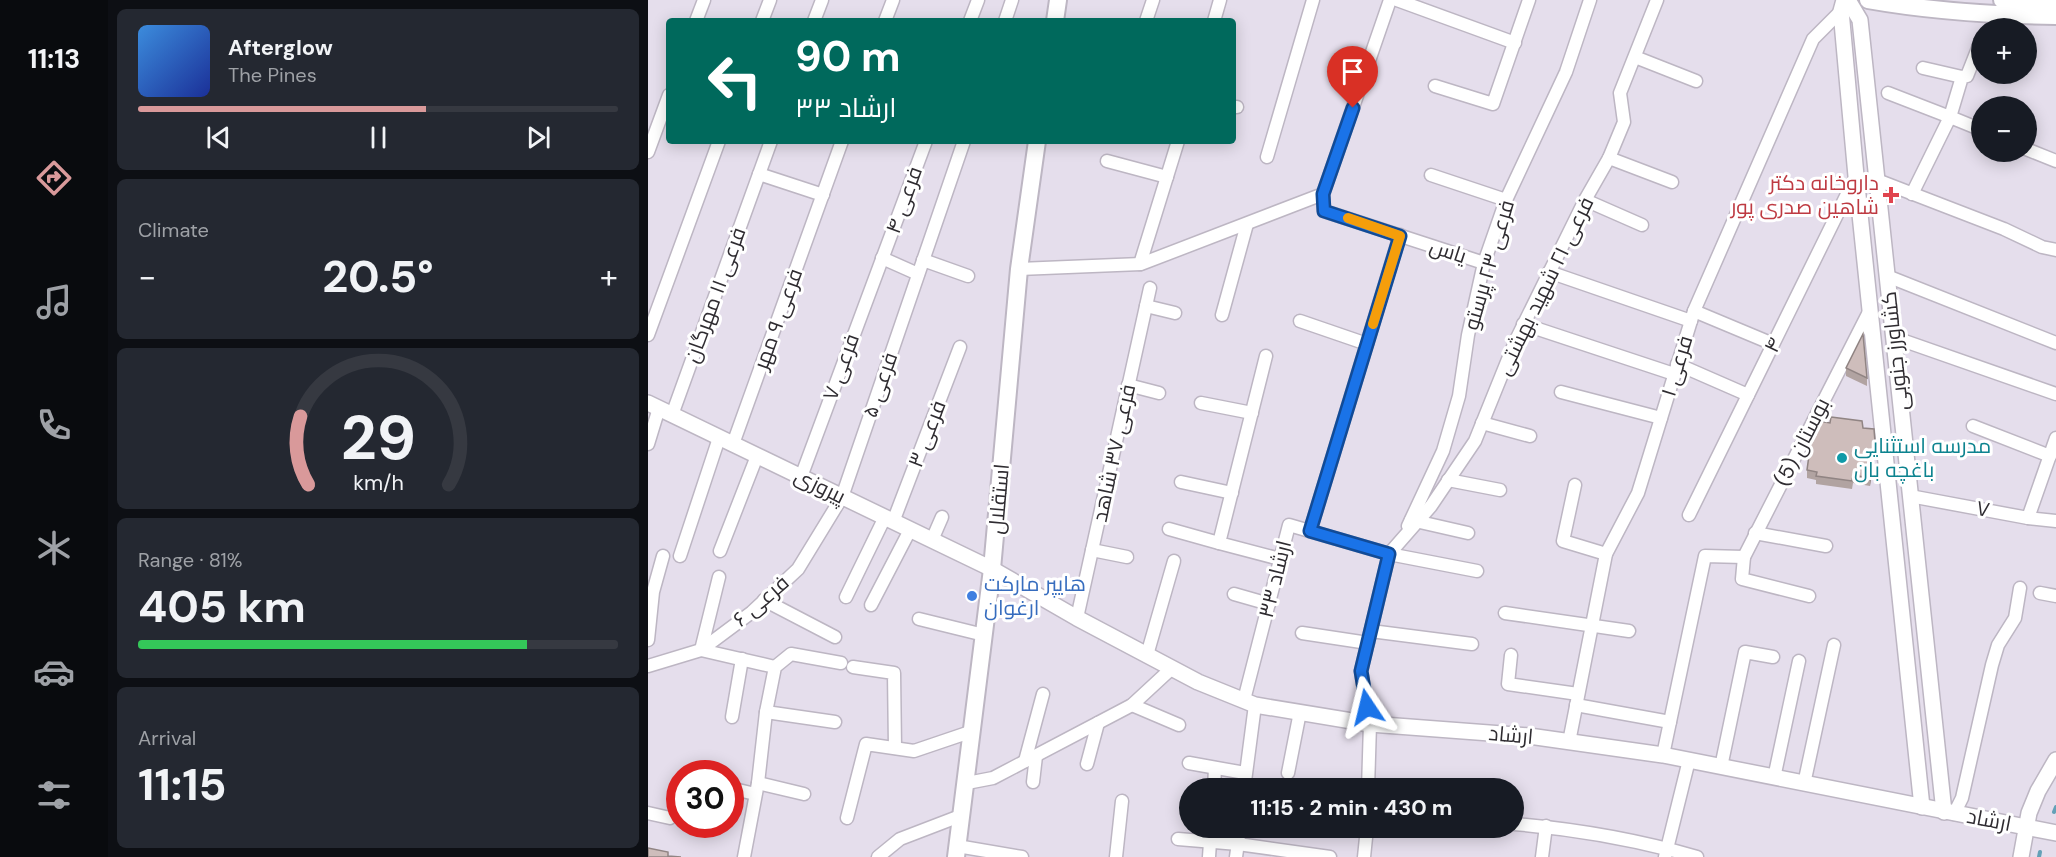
<!DOCTYPE html>
<html lang="en">
<head>
<meta charset="utf-8">
<style>
	body { margin:0; font-family:"DM Sans",Cairo,sans-serif; background:#242831; color:#f1f3f6; height:100vh; display:flex; flex-direction:column; font-size:22px; white-space:nowrap }
	* { box-sizing:border-box; margin:0 }
	p { font-size:20px; color:#9ea1a6 }
	.icon { flex:none; width:33px; height:33px; fill:none; stroke:currentColor; stroke-width:2; stroke-linecap:round; stroke-linejoin:round }
	.map { position:relative; flex:1; overflow:hidden }
	.drawer { display:flex; flex-direction:column; gap:9px; padding:9px; background:#0d0f14; width:540px }
	.drawer>* { flex:none }
	.banner { position:absolute; left:18px; top:18px; width:570px; height:126px; border-radius:6px; box-shadow:0 3px 15px #0003; background:#00695c; color:#fff; overflow:hidden }
	.tools { position:absolute; left:1323px; top:18px; display:grid; gap:12px }
	.tools a { display:grid; place-items:center; width:66px; height:66px; border-radius:50%; background:#171b24; box-shadow:0 3px 15px #0003; font-size:30px }
	.speed { position:absolute; left:18px; top:760px; display:flex; gap:12px; font-size:30px; font-weight:700; text-align:center }
	.speed>* { display:grid; place-content:center; width:78px; height:78px; border-radius:50%; background:#171b24; box-shadow:0 3px 15px #0003; line-height:1 }
	.speed .limit { border:9px solid #d22; background:#fff; color:#111 }
	.pin { position:absolute; display:grid; place-items:center; width:51px; height:51px; color:#fff; margin:-62px -26px; border-radius:50% 50% 50% 0; rotate:-45deg; box-shadow:0 0 6px #0007 }
	.pin .icon { rotate:45deg }
	.me { position:absolute; width:66px; margin:-33px; rotate:350deg; stroke-linejoin:round; filter:drop-shadow(0 0 4px #0008) }
	.turn { display:flex; align-items:center; gap:21px; height:126px; padding:0 30px; font-size:27px }
	.turn .icon { width:78px; height:78px; stroke-width:2.5 }
	.turn b { display:block; font-size:42px; line-height:51px }
	.big { font-size:45px; font-weight:700; line-height:1.1 }
	.drawer .tile { flex:1; display:flex; flex-direction:column; justify-content:center; gap:9px; min-width:0; padding:0 21px; border-radius:9px; background:#242831 }
	.drawer .dial { align-items:center; gap:0 }
	.dial svg { height:156px; overflow:visible; fill:none; stroke:#363941; stroke-width:7; stroke-linecap:round; text-anchor:middle }
	.dial text { fill:#f1f3f6; stroke:none }
	.song { display:flex; align-items:center; gap:18px }
	.cover { width:72px; height:72px; border-radius:9px; background:linear-gradient(135deg,hsl(210 70% 55%),hsl(230 70% 35%)) }
	.played { height:6px; border-radius:3px; background:linear-gradient(90deg,#d9999a 60%,#363941 60%) }
	.keys { display:flex; justify-content:space-around; direction:ltr }
	.heat { display:flex; justify-content:space-between; align-items:center; font-size:33px; direction:ltr }
	.charge { height:9px; border-radius:4px; background:linear-gradient(90deg,#34c759 81%,#363941 0) }
	.trip { position:absolute; left:531px; top:778px; width:345px; height:60px; border-radius:30px; background:#171b24; box-shadow:0 3px 15px #0003; font-weight:700; line-height:60px; text-align:center }
	main { display:flex; flex:1; min-height:0 }
	.tab-bar { display:flex; flex-direction:column; width:108px; justify-content:space-around; align-items:center; background:#090b0e; color:#9ea1a6 }
	.tab-bar .icon { width:42px; height:42px }
	.tab-bar .selected { color:#d9999a }
	.tab-bar b { font-size:27px; color:#f1f3f6 }
	.map>svg:first-child { display:block }
</style>
</head>
<body>
<main>
<nav class="tab-bar">
<b>11:13</b>
<svg class="icon selected" aria-label="directions" viewBox="0 0 24 24"><path d="M12 3l9 9-9 9-9-9zM9 14v-3h6M13 9l2 2-2 2"/></svg>
<svg class="icon" aria-label="music" viewBox="0 0 24 24"><path d="M9 18V5l10-2v13"/><circle cx="6" cy="18" r="3"/><circle cx="16" cy="16" r="3"/></svg>
<svg class="icon" aria-label="phone" viewBox="0 0 24 24"><path d="M5 4h4l2 5-3 2q2 4 5 5l2-3 5 2v4C11 20 4 13 5 4z"/></svg>
<svg class="icon" aria-label="climate" viewBox="0 0 24 24"><path d="M12 3v18M4 7l16 10M4 17L20 7"/></svg>
<svg class="icon" aria-label="car" viewBox="0 0 24 24"><path d="M5 17H2v-5l4-1 3-4h7l3 4 3 1v5h-3M9 17h6M6 11h13"/><circle cx="7" cy="17" r="2"/><circle cx="17" cy="17" r="2"/></svg>
<svg class="icon" aria-label="filters" viewBox="0 0 24 24"><path d="M4 7h16M4 17h16"/><circle cx="9" cy="7" r="2"/><circle cx="15" cy="17" r="2"/></svg>
</nav>
<section class="drawer">
<div class="tile">
<div class="song"><i class="cover"></i><div><b>Afterglow</b><p>The Pines</p></div></div>
<div class="played"></div>
<div class="keys"><svg class="icon" aria-label="previous" viewBox="0 0 24 24"><path d="M18 5L8 12l10 7zM5 5v14"/></svg><svg class="icon" aria-label="pause" viewBox="0 0 24 24"><path d="M8 5v14M16 5v14"/></svg><svg class="icon" aria-label="next" viewBox="0 0 24 24"><path d="M6 5l10 7-10 7zM19 5v14"/></svg></div>
</div>
<div class="tile"><p>Climate</p>
<div class="heat"><a>−</a><b class="big">20.5°</b><a>+</a></div>
</div>
<div class="tile dial"><svg viewBox="0 0 100 80">
<path d="M14 69A42 42 0 1 1 86 69"/>
<path d="M14 69A42 42 0 0 1 10 34" stroke="#d9999a"/>
<text x="50" y="56" font-size="32" font-weight="700">29</text>
<text x="50" y="72" font-size="11">km/h</text>
</svg></div>
<div class="tile"><p>Range · 81%</p><b class="big">405 km</b><div class="charge"></div></div>
<div class="tile"><p>Arrival</p><b class="big">11:15</b></div>
</section>
<div class="map">
<svg width="1408" height="857" viewBox="0 0 1408 857">
	<rect width="100%" height="100%" fill="#e5deec"/>
	<g fill="none" stroke-linecap="round" stroke-linejoin="round">
		<g stroke="#64a1b7" stroke-width="4">
			<polyline points="1406,812 1408,807"/>
			<polyline points="1391,857 1392,852"/>
		</g>
		<g stroke="#bdb6c3" stroke-width="15">
			<g id="minor">
				<polyline points="742,0 675,194 676,211 836,263"/>
				<polyline points="749,0 867,43"/>
				<polyline points="48,21 56,0"/>
				<polyline points="114,21 122,0"/>
				<polyline points="166,21 174,0"/>
				<polyline points="237,21 245,0"/>
				<polyline points="322,21 330,0"/>
				<polyline points="357,21 364,0"/>
				<polyline points="498,21 505,0"/>
				<polyline points="566,21 572,0"/>
				<polyline points="987,57 1048,81"/>
				<polyline points="1275,68 1314,77"/>
				<polyline points="787,86 845,104 881,0"/>
				<polyline points="1240,93 1302,117 1314,77 1319,76 1334,38"/>
				<polyline points="585,107 589,107"/>
				<polyline points="1378,149 1408,161"/>
				<polyline points="0,152 21,95"/>
				<polyline points="619,157 665,0"/>
				<polyline points="961,158 1024,182"/>
				<polyline points="459,161 519,177"/>
				<polyline points="111,174 175,195"/>
				<polyline points="783,175 858,200"/>
				<polyline points="1229,180 1356,229 1394,247 1408,250"/>
				<polyline points="1264,194 1302,117 1334,130"/>
				<polyline points="937,200 994,225"/>
				<polyline points="234,258 270,274"/>
				<polyline points="275,260 320,276"/>
				<polyline points="492,264 530,141"/>
				<polyline points="371,269 493,264 675,194"/>
				<polyline points="901,272 1043,321"/>
				<polyline points="1239,276 1408,343"/>
				<polyline points="498,306 527,313"/>
				<polyline points="1046,311 1125,344"/>
				<polyline points="574,315 599,224"/>
				<polyline points="652,321 719,344"/>
				<polyline points="875,324 1026,374"/>
				<polyline points="0,335 71,141"/>
				<polyline points="1245,337 1408,394"/>
				<polyline points="618,356 571,543 632,559"/>
				<polyline points="1029,364 1100,395"/>
				<polyline points="480,385 511,393"/>
				<polyline points="913,392 1013,418"/>
				<polyline points="553,403 604,413"/>
				<polyline points="24,415 123,141"/>
				<polyline points="834,423 882,436"/>
				<polyline points="1325,426 1402,456"/>
				<polyline points="0,444 11,408"/>
				<polyline points="85,444 194,141"/>
				<polyline points="153,477 278,141"/>
				<polyline points="800,480 852,490"/>
				<polyline points="533,482 584,493"/>
				<polyline points="927,485 915,541 958,554"/>
				<polyline points="1262,496 1380,518 1408,521"/>
				<polyline points="1041,515 1208,176"/>
				<polyline points="1380,518 1408,438"/>
				<polyline points="763,520 820,533"/>
				<polyline points="245,522 312,347"/>
				<polyline points="760,526 795,451 811,396 820,335 836,263 858,200 918,72 942,0"/>
				<polyline points="521,529 571,543"/>
				<polyline points="662,531 752,235"/>
				<polyline points="1107,533 1178,546"/>
				<polyline points="284,540 294,517"/>
				<polyline points="444,550 479,557"/>
				<polyline points="72,551 109,456"/>
				<polyline points="32,556 71,438"/>
				<polyline points="71,577 53,650 127,667"/>
				<polyline points="1392,593 1408,596"/>
				<polyline points="586,594 621,604"/>
				<polyline points="1161,596 1094,579 1096,557 1223,308"/>
				<polyline points="198,597 237,517"/>
				<polyline points="116,600 187,637"/>
				<polyline points="223,605 262,530"/>
				<polyline points="857,613 981,631"/>
				<polyline points="429,618 502,288"/>
				<polyline points="271,619 336,635"/>
				<polyline points="723,631 824,644"/>
				<polyline points="654,633 720,643"/>
				<polyline points="0,640 5,592 15,556"/>
				<polyline points="499,655 526,561"/>
				<polyline points="863,655 860,684 930,694"/>
				<polyline points="0,666 53,650 104,612 150,569 194,497 316,141"/>
				<polyline points="205,667 246,673 247,748"/>
				<polyline points="596,700 641,525 741,554 829,571"/>
				<polyline points="484,705 531,725"/>
				<polyline points="928,705 1022,722"/>
				<polyline points="118,712 187,722"/>
				<polyline points="84,717 94,659"/>
				<polyline points="921,742 958,554 990,493 1046,311 1165,39 1193,11"/>
				<polyline points="1015,755 1057,556 1096,557"/>
				<polyline points="377,761 395,694"/>
				<polyline points="541,763 597,773"/>
				<polyline points="439,764 450,723"/>
				<polyline points="1073,767 1097,652 1125,657"/>
				<polyline points="640,773 652,712"/>
				<polyline points="1126,778 1151,661"/>
				<polyline points="385,782 388,756"/>
				<polyline points="110,783 156,794"/>
				<polyline points="319,783 345,778 484,705 524,668"/>
				<polyline points="1156,784 1186,645"/>
				<polyline points="82,788 107,794"/>
				<polyline points="566,789 567,768"/>
				<polyline points="596,789 607,705"/>
				<polyline points="720,789 722,724 713,671 741,554 783,506 827,441 867,342 937,200 961,158 976,122 972,93 1009,0"/>
				<polyline points="0,813 22,818"/>
				<polyline points="1306,814 1314,798 1344,665 1350,645 1367,618 1372,588"/>
				<polyline points="199,818 218,744 266,751 325,731"/>
				<path d="M866 824C927 829 990 840 1049 857"/>
				<polyline points="530,839 590,844 682,857"/>
				<polyline points="309,846 374,857"/>
				<polyline points="96,857 110,783 118,712 127,667 143,654 193,663"/>
				<polyline points="230,857 252,839 312,816"/>
				<polyline points="468,857 474,801"/>
				<polyline points="561,857 563,828"/>
				<polyline points="588,857 592,828"/>
				<polyline points="716,857 719,828"/>
				<polyline points="894,857 898,826"/>
				<polyline points="1017,857 1041,760"/>
			</g>
		</g>
		<g stroke="#bdb6c3" stroke-width="18">
			<g id="tertiary">
				<polyline points="1196,0 1193,11 1208,176 1274,807"/>
				<polyline points="1200,0 1212,20 1296,812"/>
				<polyline points="0,403 344,569 429,618 550,682 607,705 722,724 881,736 1015,755 1408,833"/>
				<polyline points="1373,857 1381,813 1390,791 1408,760"/>
			</g>
		</g>
		<g stroke="#bdb6c3" stroke-width="20">
			<g id="secondary">
				<path d="M1220 0C1282 11 1344 15 1408 16"/>
				<polyline points="1354,0 1408,3"/>
				<polyline points="407,21 410,0"/>
				<polyline points="308,857 344,569 371,269 389,141"/>
			</g>
		</g>
		<use href="#minor" stroke="#fff" stroke-width="12"/>
		<use href="#tertiary" stroke="#fff" stroke-width="15"/>
		<use href="#secondary" stroke="#fff" stroke-width="16"/>
	</g>
	<g fill="#b1a3a1">
		<polygon points="1198,368 1219,378 1219,386 1198,376"/>
		<polygon points="1215,428 1227,450 1222,486 1205,483 1204,489 1168,484 1168,480 1159,478 1159,470"/>
	</g>
	<polygon fill="#908483" points="1227,442 1227,450 1222,486 1222,478"/>
	<g fill="#cebdbb" stroke="#908483" stroke-width="1.5">
		<polygon points="1215,334 1219,378 1198,368"/>
		<polygon points="1183,417 1214,421 1215,428 1226,429 1227,442 1222,478 1205,475 1204,481 1168,476 1169,472 1159,470 1164,434 1170,421 1182,423"/>
		<polygon points="0,848 20,852 20,856 33,857 0,857"/>
	</g>
	<g fill="none" stroke-linecap="round" stroke-linejoin="round">
		<g stroke="#114b97" stroke-width="15">
			<polyline id="route" points="705,108 675,194 676,211 752,236 662,531 741,554 713,671 719,707"/>
		</g>
		<use href="#route" stroke="#1a73e8" stroke-width="10"/>
		<polyline stroke="#f59e0b" stroke-width="10" points="700,218 752,236 725,324"/>
	</g>
	<path fill="#e0444e" stroke="#fff" stroke-width="2" d="M1240 186h6v6h6v6h-6v6h-6v-6h-6v-6h6z"/>
	<circle fill="#0f9aa8" stroke="#fff" stroke-width="2" cx="1194" cy="458" r="6"/>
	<circle fill="#3f7fe0" stroke="#fff" stroke-width="2" cx="324" cy="596" r="6"/>
	<g text-anchor="middle" dominant-baseline="central" stroke-width="6" stroke-linejoin="round" paint-order="stroke">
		<g font-size="21" fill="#be3a42" stroke="#fff" text-anchor="end">
			<text x="1231" y="183">داروخانه دکتر<tspan x="1231" dy="24">شاهین صدری پور</tspan></text>
		</g>
		<g font-size="21" fill="#2f2c31" stroke="#fff">
			<text transform="translate(256 200) rotate(-70)">فرعی ۴</text>
			<text transform="translate(800 251) rotate(18)">یاس</text>
			<text transform="translate(841 265) rotate(-74)">فرعی ۲۳ پرستو</text>
			<text transform="translate(897 286) rotate(-64)">فرعی ۲۱ شهید بهشتی</text>
			<text transform="translate(67 295) rotate(-70)">فرعی ۱۱ مهرگان</text>
			<text transform="translate(130 319) rotate(-70)">فرعی ۹ مهر</text>
			<text transform="translate(1125 345) rotate(-64)">۴</text>
			<text transform="translate(1247 351) rotate(-96)">کشاورز جنوبی</text>
			<text transform="translate(1029 366) rotate(-73)">فرعی ۱</text>
			<text transform="translate(193 367) rotate(-70)">فرعی ۷</text>
			<text transform="translate(232 385) rotate(-71)">فرعی ۵</text>
			<text transform="translate(279 434) rotate(-69)">فرعی ۳</text>
			<text transform="translate(1154 442) rotate(-63)">بوستان (5)</text>
			<text transform="translate(466 453) rotate(-78)">فرعی ۳۷ شاهد</text>
			<text transform="translate(172 486) rotate(26)">پیروزی</text>
			<text transform="translate(351 499) rotate(-85)">استقلال</text>
			<text transform="translate(1335 509) rotate(11)">۷</text>
			<text transform="translate(627 579) rotate(-76)">ارشاد ۳۳</text>
			<text transform="translate(113 601) rotate(-41)">فرعی ۶</text>
			<text transform="translate(863 735) rotate(5)">ارشاد</text>
			<text transform="translate(1341 820) rotate(11)">ارشاد</text>
		</g>
		<g font-size="21" fill="#0d838f" stroke="#fff" text-anchor="start">
			<text x="1206" y="446">مدرسه استثنایی<tspan x="1206" dy="24">باغچه بان</tspan></text>
		</g>
		<g font-size="21" fill="#366cbe" stroke="#fff" text-anchor="start">
			<text x="336" y="584">هایپر مارکت<tspan x="336" dy="24">ارغوان</tspan></text>
		</g>
	</g>
</svg>
<div class="tools">
<a>+</a>
<a>−</a>
</div>
<div class="speed"><div class="limit">30</div></div>
<div class="pin" style="left:705px;top:108px;background:#d93025"><svg class="icon" aria-label="arrive" viewBox="0 0 24 24"><path d="M6 21V4h12l-3 4 3 4H6"/></svg></div>
<svg class="me" style="left:719px;top:707px" viewBox="-20 -20 40 40"><path d="M0-17L14 15 0 8-14 15z" fill="#1a73e8" stroke="#fff" stroke-width="4"/></svg>
<div class="trip">11:15 · 2 min · 430 m</div>
<div class="banner">
<div class="turn"><svg class="icon" aria-label="left" viewBox="0 0 24 24"><path d="M17 20v-9H6M10 6l-5 5 5 5"/></svg><div><b>90 m</b>ارشاد ۳۳</div></div>
</div>
</div>
</main>
</body>
</html>
